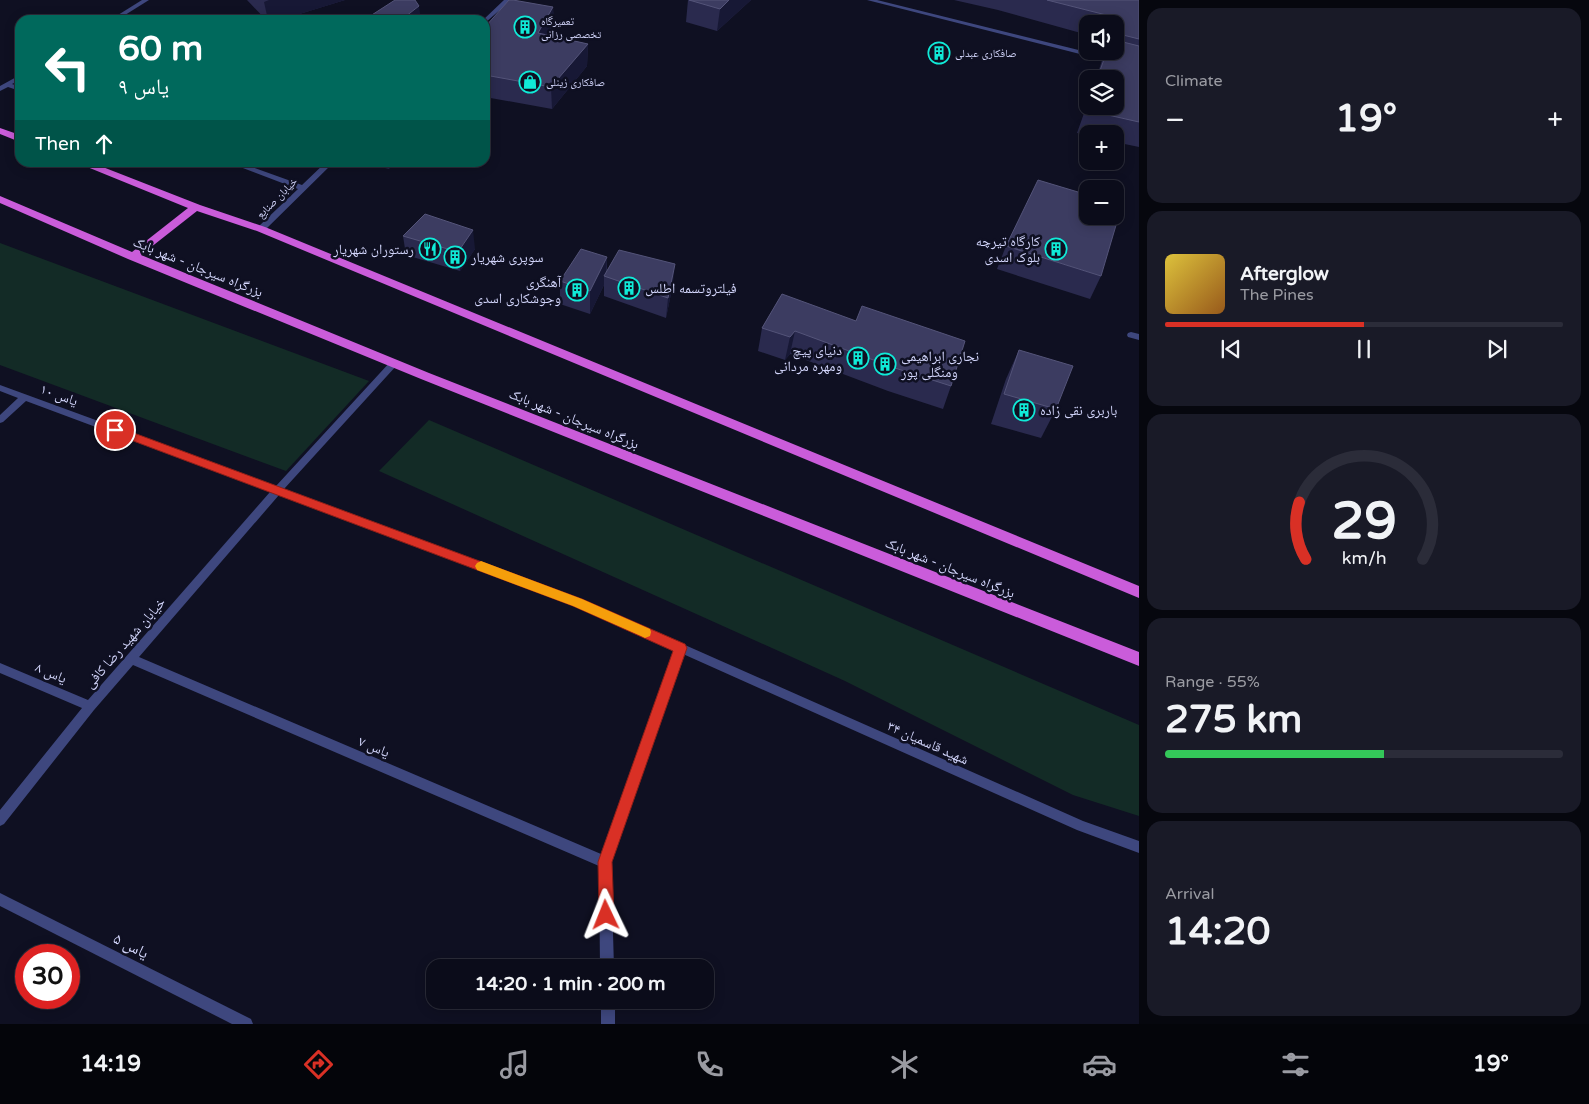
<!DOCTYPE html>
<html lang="en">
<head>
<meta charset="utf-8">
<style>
	body { margin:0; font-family:"Varela Round","Noto Naskh Arabic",sans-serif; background:#191a27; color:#f1f3f6; height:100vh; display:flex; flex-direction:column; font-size:19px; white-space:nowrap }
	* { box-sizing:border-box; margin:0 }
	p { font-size:16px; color:#9a9ba2 }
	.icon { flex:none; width:28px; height:28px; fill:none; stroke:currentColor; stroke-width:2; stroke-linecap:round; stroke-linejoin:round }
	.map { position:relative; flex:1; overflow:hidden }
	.details { display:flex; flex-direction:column; gap:8px; padding:8px; background:#06070e; width:450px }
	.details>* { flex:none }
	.banner { position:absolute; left:15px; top:15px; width:475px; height:152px; border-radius:15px; box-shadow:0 2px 12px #0003,0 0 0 1px #2b2c39; background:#00695c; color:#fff; overflow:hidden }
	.fabs { position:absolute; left:1079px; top:15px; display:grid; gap:10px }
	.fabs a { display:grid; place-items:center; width:45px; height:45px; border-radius:10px; background:#0b0c1a; box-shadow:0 2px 12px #0003,0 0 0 1px #2b2c39; font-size:25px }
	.speed { position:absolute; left:15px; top:944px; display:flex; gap:10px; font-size:25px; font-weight:700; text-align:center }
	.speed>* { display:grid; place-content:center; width:65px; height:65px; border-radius:50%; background:#0b0c1a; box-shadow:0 2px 12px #0003,0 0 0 1px #2b2c39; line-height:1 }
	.speed .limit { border:8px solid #d22; background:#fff; color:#111 }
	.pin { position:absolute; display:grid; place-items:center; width:42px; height:42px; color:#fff; margin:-21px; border:2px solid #fff; border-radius:50%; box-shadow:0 1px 5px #0007 }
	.me { position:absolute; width:55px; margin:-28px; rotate:358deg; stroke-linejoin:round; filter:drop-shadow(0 0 4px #0008) }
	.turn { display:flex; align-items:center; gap:18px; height:105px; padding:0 20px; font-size:22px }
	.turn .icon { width:65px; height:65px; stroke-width:2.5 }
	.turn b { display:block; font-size:35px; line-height:42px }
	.then { display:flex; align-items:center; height:48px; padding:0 20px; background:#0003; gap:10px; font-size:19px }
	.big { font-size:38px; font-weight:700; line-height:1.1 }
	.details .tile { flex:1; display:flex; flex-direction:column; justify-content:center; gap:8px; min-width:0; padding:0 18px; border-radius:15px; background:#191a27 }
	.details .dial { align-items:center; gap:0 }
	.dial svg { height:130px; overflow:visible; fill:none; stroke:#2b2c39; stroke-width:7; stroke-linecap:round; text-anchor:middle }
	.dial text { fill:#f1f3f6; stroke:none }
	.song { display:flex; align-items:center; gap:15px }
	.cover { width:60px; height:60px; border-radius:8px; background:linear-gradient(135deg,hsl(50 70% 55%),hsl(30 70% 35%)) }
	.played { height:5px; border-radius:2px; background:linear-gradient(90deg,#d93025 50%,#2b2c39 50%) }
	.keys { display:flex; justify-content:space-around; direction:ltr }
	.heat { display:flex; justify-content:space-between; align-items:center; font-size:28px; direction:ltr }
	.charge { height:8px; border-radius:4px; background:linear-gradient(90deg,#34c759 55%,#2b2c39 0) }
	.trip { position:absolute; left:426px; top:959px; width:288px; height:50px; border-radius:15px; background:#0b0c1a; box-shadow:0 2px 12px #0003,0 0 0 1px #2b2c39; font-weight:700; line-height:50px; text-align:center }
	.tabs { display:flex; height:80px; justify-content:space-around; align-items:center; background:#04050a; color:#9a9ba2 }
	.tabs .icon { width:35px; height:35px }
	.tabs .selected { color:#d93025 }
	.tabs b { font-size:22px; color:#f1f3f6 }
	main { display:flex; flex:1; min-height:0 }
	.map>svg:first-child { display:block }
</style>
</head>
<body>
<main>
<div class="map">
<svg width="1139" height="1024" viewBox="0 0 1139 1024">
	<rect width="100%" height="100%" fill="#0f1022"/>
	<g fill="#132b26">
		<polygon points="0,243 369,381 286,471 0,365"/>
		<polygon points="429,420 1139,725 1139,816 1073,795 845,681 379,471"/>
	</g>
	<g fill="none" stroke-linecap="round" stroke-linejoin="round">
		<g fill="#3e477e" fill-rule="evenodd">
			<polygon points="142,0 149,0 117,20 110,20"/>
			<polygon points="504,0 511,0 485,23 485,20 483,20"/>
			<polygon points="867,0 877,0 1139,65 1139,69"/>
			<polygon points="20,75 20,80 12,84 20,87 20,91 8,87 0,91 0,86"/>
			<polygon points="227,162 238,162 302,185 326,162 334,162 264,231 258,231 258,227 298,189"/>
			<polygon points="1131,332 1139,334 1139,340 1128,337 1127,335 1128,333"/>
			<path d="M394 360 397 361 398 363 397 365 284 489 581 599 1083 821 1139 841V853L1077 830 683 654 611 862 614 968H600L599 866 133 665 94 710 4 824 0 826V810L82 708 0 673V663L88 700 270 492 26 401 3 422 0 423V415L18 398 0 391V385L276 486 391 361ZM279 495 573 605 674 650 601 854 139 657Z"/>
			<polygon points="0,893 251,1019 253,1024 232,1024 0,906"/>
			<rect x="601" y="1000" width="14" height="24"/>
		</g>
		<g fill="#ca5cda" fill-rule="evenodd">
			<polygon points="0,128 20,135 20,142 0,134"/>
			<polygon points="75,162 90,162 200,205 265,227 1139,586 1139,598 257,231 197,211 141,255 429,373 1139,652 1139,666 421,379 128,259 0,203 0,196 132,252 188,208"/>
		</g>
	</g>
	<g fill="#2a2a4e">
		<polygon points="247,0 345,0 280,20 266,20"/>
		<polygon points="688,0 751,0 717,31 686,22"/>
		<polygon points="954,0 1139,0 1139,147 1115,142 1115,134 1088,134 1088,135 1077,133 1088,102 1088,106 1115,79 1096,79 1105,51 1115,51 1115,24 1088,24 1088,35 998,10"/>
		<polygon points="553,7 554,29 550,35 588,44 587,66 552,109 485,97 485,27"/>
		<polygon points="362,162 394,162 389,169"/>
		<polygon points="403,236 475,249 460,271 406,255"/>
		<polygon points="1006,246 1101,276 1090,299 997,269"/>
		<polygon points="607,257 607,272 673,284 666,318 604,296 604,285 590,314 560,304 560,281"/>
		<polygon points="782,294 951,386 943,409 888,391 790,354 785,360 758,351 762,328"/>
		<polygon points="1019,350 1056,409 1041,438 991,424 1006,379"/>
	</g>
	<g fill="#171835">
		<polygon points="269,0 345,0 280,20 268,20 264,2"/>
		<polygon points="729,0 751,0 717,31 720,9"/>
		<polygon points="419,6 421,20 401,20"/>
		<polygon points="553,7 554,29 538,55 538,33"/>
		<polygon points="588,44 587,66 552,109 551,87"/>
		<polygon points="388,162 394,162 389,169"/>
		<polygon points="473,230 475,249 460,271 458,252"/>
		<polygon points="607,257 606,277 604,276 604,285 590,314 590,291"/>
		<polygon points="675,264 673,284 666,318 668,298"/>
		<polygon points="795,331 790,354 785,360 790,337"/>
	</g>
	<g fill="#3c3c61" stroke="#545479">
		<polygon points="395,0 415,0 419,6 401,20 364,20"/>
		<polygon points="509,0 513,0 553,7 538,33 588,44 551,87 485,75 485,27"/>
		<polygon points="689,0 729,0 720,9"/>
		<polygon points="1047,0 1139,0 1139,39 1115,33 1115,27 1118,18"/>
		<polygon points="1115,40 1139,46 1139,122 1086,110 1088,106 1115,106 1115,79 1097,79 1107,51 1115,51"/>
		<polygon points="1038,180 1088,195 1088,216 1115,216 1115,203 1122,205 1101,276 1006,246"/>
		<polygon points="425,214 473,230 458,252 403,236"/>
		<polygon points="581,249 607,257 590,291 560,281"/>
		<polygon points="619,250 675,264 668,298 604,276"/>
		<polygon points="782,294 856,321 862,306 965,341 951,386 895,368 795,331 790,337 762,328"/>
		<polygon points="1019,350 1073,366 1056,409 1004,394"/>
	</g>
	<polygon fill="#d93025" stroke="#8d1f18" points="115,426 582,599 685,644 687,648 612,862 614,915 611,920 606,922 601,920 599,915 598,862 673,651 573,606 112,433 110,430"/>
	<polygon fill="#f59e0b" points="481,561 582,599 650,629 651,632 650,636 645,638 641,636 573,606 477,570 475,566 477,563"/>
	<defs>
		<g id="building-ring" transform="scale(1.125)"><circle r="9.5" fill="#0f1022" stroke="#10ebd8" stroke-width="1.5"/><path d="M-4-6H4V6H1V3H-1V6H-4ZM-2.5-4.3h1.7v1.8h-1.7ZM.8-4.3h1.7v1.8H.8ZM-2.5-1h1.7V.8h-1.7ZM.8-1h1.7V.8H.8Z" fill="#10ebd8"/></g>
		<g id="shop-ring" transform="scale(1.125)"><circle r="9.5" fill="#0f1022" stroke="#10ebd8" stroke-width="1.5"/><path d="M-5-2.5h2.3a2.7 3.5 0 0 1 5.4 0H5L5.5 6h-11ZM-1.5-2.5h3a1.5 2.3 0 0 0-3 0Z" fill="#10ebd8"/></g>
		<g id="restaurant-ring" transform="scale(1.125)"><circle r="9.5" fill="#0f1022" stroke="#10ebd8" stroke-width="1.5"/><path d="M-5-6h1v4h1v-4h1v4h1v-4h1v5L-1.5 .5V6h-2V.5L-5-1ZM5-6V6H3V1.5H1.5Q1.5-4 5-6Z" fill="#10ebd8"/></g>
	</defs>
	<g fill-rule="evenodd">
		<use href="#building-ring" x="525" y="27"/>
		<use href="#building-ring" x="939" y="53"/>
		<use href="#shop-ring" x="530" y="82"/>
		<use href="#restaurant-ring" x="430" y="249"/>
		<use href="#building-ring" x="1056" y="249"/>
		<use href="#building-ring" x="455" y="257"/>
		<use href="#building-ring" x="629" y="288"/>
		<use href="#building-ring" x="577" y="290"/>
		<use href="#building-ring" x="858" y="358"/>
		<use href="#building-ring" x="885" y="364"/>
		<use href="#building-ring" x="1024" y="410"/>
	</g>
	<g text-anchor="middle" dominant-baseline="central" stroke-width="5" stroke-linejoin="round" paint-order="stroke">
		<g font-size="11" fill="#d3d6fc" stroke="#0f1022" text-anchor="start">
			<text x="541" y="21">تعمیرگاه<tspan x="541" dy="13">تخصصی رزانی</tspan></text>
			<text x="955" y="53">صافکاری عبدلی</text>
			<text x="546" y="82">صافکاری زینلی</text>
		</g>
		<g font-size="11" fill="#d3d6fc" stroke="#0f1022">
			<text transform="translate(277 198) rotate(-45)">خیابان صنایع</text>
		</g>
		<g font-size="14" fill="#d3d6fc" stroke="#0f1022" text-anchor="end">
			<text x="1040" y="241">کارگاه تیرچه<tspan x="1040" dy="16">بلوک اسدی</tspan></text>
			<text x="414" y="249">رستوران شهریار</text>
			<text x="471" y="257" text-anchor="start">سوپری شهریار</text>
			<text x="561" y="282">آهنگری<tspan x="561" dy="16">وجوشکاری اسدی</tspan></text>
			<text x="645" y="288" text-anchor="start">فیلتروتسمه اطلس</text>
			<text x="842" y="350">دنیای پیچ<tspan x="842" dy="16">ومهره مردانی</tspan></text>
			<text x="901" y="356" text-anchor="start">نجاری ابراهیمی<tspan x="901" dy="16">ومنگلی پور</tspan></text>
			<text x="1040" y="410" text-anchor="start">باربری نقی زاده</text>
		</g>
		<g font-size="14" fill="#d3d6fc" stroke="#0f1022">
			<text transform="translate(198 267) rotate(22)">بزرگراه سیرجان - شهر بابک</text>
			<text transform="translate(59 395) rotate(20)">یاس ۱۰</text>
			<text transform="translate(574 419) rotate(22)">بزرگراه سیرجان - شهر بابک</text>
			<text transform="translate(950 568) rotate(22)">بزرگراه سیرجان - شهر بابک</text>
			<text transform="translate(125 643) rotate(-49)">خیابان شهید رضا کافی</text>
			<text transform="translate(51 673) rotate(23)">یاس ۸</text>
			<text transform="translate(928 743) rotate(24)">شهید قاسمیان ۳۴</text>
			<text transform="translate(374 747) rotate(23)">یاس ۷</text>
		</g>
		<g font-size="16" fill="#d3d6fc" stroke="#0f1022">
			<text transform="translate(131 946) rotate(27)">یاس ۵</text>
		</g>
	</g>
</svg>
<div class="fabs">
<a><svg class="icon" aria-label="sound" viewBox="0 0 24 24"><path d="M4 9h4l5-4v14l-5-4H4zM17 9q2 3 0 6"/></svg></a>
<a><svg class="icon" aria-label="layers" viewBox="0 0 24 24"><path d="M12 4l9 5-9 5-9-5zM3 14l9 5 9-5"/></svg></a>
<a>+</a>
<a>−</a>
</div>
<div class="speed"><div class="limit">30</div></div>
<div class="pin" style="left:115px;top:430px;background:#d93025"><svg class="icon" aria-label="arrive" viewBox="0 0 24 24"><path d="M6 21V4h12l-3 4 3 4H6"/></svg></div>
<svg class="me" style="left:606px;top:915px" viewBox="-20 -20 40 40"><path d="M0-17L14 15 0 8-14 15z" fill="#d93025" stroke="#fff" stroke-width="4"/></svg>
<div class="trip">14:20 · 1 min · 200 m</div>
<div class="banner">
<div class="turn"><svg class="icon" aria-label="left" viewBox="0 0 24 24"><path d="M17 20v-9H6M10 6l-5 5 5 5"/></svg><div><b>60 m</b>یاس ۹</div></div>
<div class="then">Then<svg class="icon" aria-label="ahead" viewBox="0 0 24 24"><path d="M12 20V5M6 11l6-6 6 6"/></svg></div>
</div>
</div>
<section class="details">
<div class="tile"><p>Climate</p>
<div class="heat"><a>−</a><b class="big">19°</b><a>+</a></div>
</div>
<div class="tile">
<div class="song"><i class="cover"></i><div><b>Afterglow</b><p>The Pines</p></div></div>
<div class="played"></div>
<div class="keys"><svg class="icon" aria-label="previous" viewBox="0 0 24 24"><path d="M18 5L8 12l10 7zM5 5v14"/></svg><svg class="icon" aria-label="pause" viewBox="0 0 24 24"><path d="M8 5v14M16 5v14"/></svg><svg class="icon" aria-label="next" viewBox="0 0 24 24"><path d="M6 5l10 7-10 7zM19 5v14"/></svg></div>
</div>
<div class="tile dial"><svg viewBox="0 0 100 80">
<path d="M14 69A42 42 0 1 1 86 69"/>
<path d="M14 69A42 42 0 0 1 10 34" stroke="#d93025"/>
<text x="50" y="56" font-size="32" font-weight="700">29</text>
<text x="50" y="72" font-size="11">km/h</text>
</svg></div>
<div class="tile"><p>Range · 55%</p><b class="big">275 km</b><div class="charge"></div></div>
<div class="tile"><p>Arrival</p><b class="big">14:20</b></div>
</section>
</main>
<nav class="tabs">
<b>14:19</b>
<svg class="icon selected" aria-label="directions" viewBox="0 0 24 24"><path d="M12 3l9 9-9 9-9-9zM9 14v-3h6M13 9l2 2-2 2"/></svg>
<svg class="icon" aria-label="music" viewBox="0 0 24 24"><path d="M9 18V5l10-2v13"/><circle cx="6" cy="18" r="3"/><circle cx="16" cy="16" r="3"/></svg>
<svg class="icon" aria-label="phone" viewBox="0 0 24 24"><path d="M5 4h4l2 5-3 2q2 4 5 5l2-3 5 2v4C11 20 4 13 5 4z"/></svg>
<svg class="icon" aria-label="climate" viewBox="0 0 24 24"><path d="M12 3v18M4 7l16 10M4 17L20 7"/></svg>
<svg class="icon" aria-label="car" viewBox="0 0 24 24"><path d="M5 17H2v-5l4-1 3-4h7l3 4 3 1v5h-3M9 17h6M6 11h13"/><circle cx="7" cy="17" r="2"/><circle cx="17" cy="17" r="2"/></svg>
<svg class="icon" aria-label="filters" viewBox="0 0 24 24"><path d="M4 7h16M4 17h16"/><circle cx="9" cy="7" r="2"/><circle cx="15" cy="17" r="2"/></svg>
<b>19°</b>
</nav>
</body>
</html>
